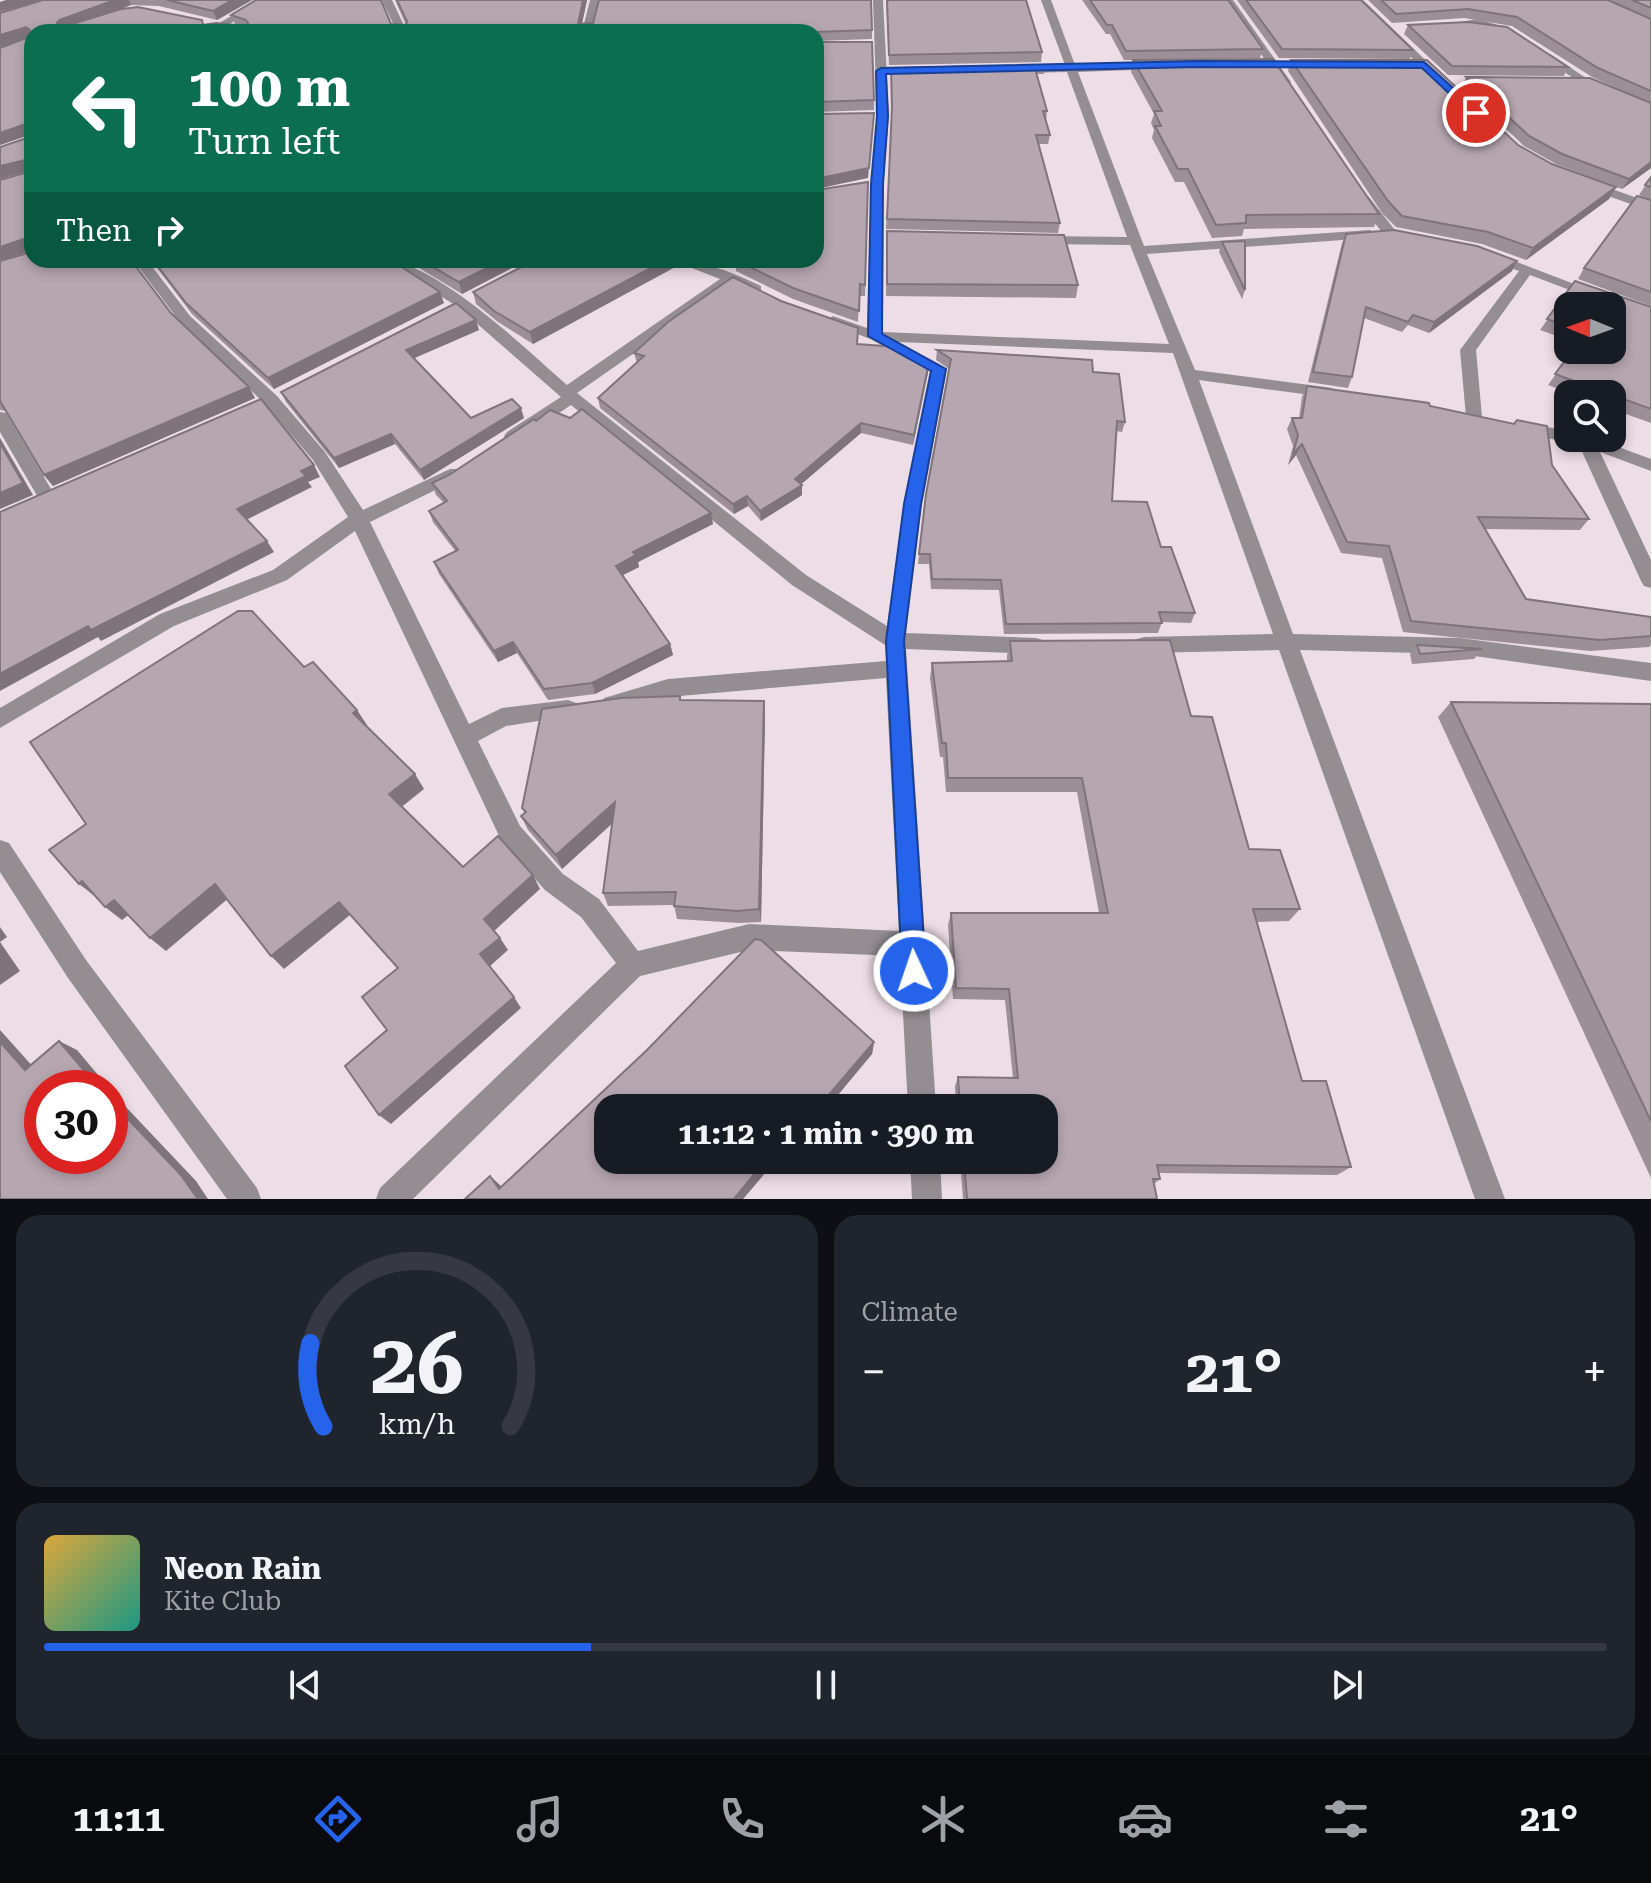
<!DOCTYPE html>
<html lang="en">
<head>
<meta charset="utf-8">
<style>
	body { margin:0; font-family:"Roboto Serif",serif; background:#20242c; color:#f1f3f6; height:100vh; display:flex; flex-direction:column; font-size:30px; white-space:nowrap }
	* { box-sizing:border-box; margin:0 }
	p { font-size:26px; color:#9ea1a6 }
	.icon { flex:none; width:44px; height:44px; fill:none; stroke:currentColor; stroke-width:2; stroke-linecap:round; stroke-linejoin:round }
	.map { position:relative; height:1199px; overflow:hidden }
	.panel { display:flex; flex-direction:column; gap:16px; padding:16px; background:#0d0f14; flex:1 }
	.panel>* { flex:none }
	.guide { position:absolute; left:24px; top:24px; width:800px; height:244px; border-radius:24px; box-shadow:0 4px 12px #0003; background:#0b6e4f; color:#fff; overflow:hidden }
	.needle { width:52px; rotate:271deg }
	.controls { position:absolute; left:1554px; top:292px; display:grid; gap:16px }
	.controls a { display:grid; place-items:center; width:72px; height:72px; border-radius:16px; background:#171b24; box-shadow:0 4px 12px #0003; font-size:40px }
	.speed { position:absolute; left:24px; top:1070px; display:flex; gap:16px; font-size:40px; font-weight:700; text-align:center }
	.speed>* { display:grid; place-content:center; width:104px; height:104px; border-radius:50%; background:#171b24; box-shadow:0 4px 12px #0003; line-height:1 }
	.speed .limit { border:12px solid #d22; background:#fff; color:#111 }
	.pin { position:absolute; display:grid; place-items:center; width:68px; height:68px; color:#fff; margin:-34px; border:4px solid #fff; border-radius:50%; box-shadow:0 2px 8px #0007 }
	.me { position:absolute; width:88px; margin:-44px; rotate:357deg; stroke-linejoin:round; filter:drop-shadow(0 0 6px #0008) }
	.turn { display:flex; align-items:center; gap:28px; height:168px; padding:0 32px; font-size:36px }
	.turn .icon { width:104px; height:104px; stroke-width:2.5 }
	.turn b { display:block; font-size:56px; line-height:68px }
	.then { display:flex; align-items:center; height:76px; padding:0 32px; background:#0003; gap:16px; font-size:30px }
	.big { font-size:60px; font-weight:700; line-height:1.1 }
	.panel .widget { flex:1; display:flex; flex-direction:column; justify-content:center; gap:12px; min-width:0; padding:0 28px; border-radius:24px; background:#20242c }
	.panel .dial { align-items:center; gap:0 }
	.dial svg { height:208px; overflow:visible; fill:none; stroke:#363941; stroke-width:7; stroke-linecap:round; text-anchor:middle }
	.dial text { fill:#f1f3f6; stroke:none }
	.song { display:flex; align-items:center; gap:24px }
	.cover { width:96px; height:96px; border-radius:12px; background:linear-gradient(135deg,hsl(40 70% 55%),hsl(170 70% 35%)) }
	.played { height:8px; border-radius:4px; background:linear-gradient(90deg,#2563eb 35%,#363941 35%) }
	.keys { display:flex; justify-content:space-around; direction:ltr }
	.heat { display:flex; justify-content:space-between; align-items:center; font-size:44px; direction:ltr }
	.panel .tiles { flex:1; display:grid; gap:16px; grid-template-columns:1fr 1fr }
	.widget:last-child { grid-column:span 2 }
	.trip { position:absolute; left:594px; top:1094px; width:464px; height:80px; border-radius:24px; background:#171b24; box-shadow:0 4px 12px #0003; font-weight:700; line-height:80px; text-align:center }
	.tab-bar { display:flex; height:128px; justify-content:space-around; align-items:center; background:#090b0e; color:#9ea1a6 }
	.tab-bar .icon { width:56px; height:56px }
	.tab-bar .selected { color:#2563eb }
	.tab-bar b { font-size:36px; color:#f1f3f6 }
	.map>svg:first-child { display:block }
</style>
</head>
<body>
<div class="map">
<svg width="1651" height="1199" viewBox="0 0 1651 1199">
	<rect width="100%" height="100%" fill="#eddde6"/>
	<g fill="none" stroke-linecap="round" stroke-linejoin="round">
		<g fill="#948e92" fill-rule="evenodd">
			<polygon points="258,0 270,0 216,32 204,32"/>
			<polygon points="382,0 392,0 407,32 397,32"/>
			<polygon points="590,0 600,0 592,32 582,32"/>
			<path d="M873 0H883L889 116 883 184V332L1169 344 1130 245 1039 244 1032 240 1039 236 1127 237 1067 72 1021 73 1016 70 1021 67 1065 65 1041 0H1051L1075 65 1157 63 1162 66 1157 69 1078 72 1144 246 1370 230 1377 234 1370 238 1147 254 1195 370 1332 388 1340 393 1332 398 1199 380 1293 634 1460 638 1651 663V681L1460 654 1300 650 1505 1199H1475L1279 650 1144 653 1137 651 1134 645 1137 639 1144 637 1273 634 1173 353 898 342 947 369 922 504 906 633 1036 638 1043 640 1046 646 1043 652 1036 654 906 649 936 1108H908L900 956 749 950 640 976 413 1199H376L380 1188 616 963 581 917 545 890 502 842 355 531 287 580 174 626 0 728V708L160 614 273 570 348 517 313 460 265 404 180 322 133 260H147L190 316 277 396 325 452 363 510 450 469H462L465 473 462 477 370 522 469 724 502 708 568 700 576 703 579 709 576 715 506 726 478 741 520 826 563 874 599 899 638 951 749 924 899 931 886 678 668 697 612 713 604 710 601 704 604 698 668 679 886 661 885 645 792 585 571 405 519 440H507L504 436 507 432 561 397 458 307 383 260C434 260 527 350 567 385L720 279 671 260C703 260 734 273 761 286V292H751L733 284 577 393 806 575 887 626 904 504 931 371 870 339 825 321 833 316 867 328 871 184 877 116Z"/>
			<polygon points="1223,0 1233,0 1291,82 1290,84 1282,84"/>
			<polygon points="1353,0 1363,0 1443,77 1443,81 1435,81"/>
			<polygon points="1478,19 1514,30 1515,32 1510,35 1477,25 1447,28 1442,25"/>
			<polygon points="1542,54 1550,54 1592,82 1583,84 1542,58"/>
			<polygon points="1587,180 1651,203 1651,211 1582,187 1581,184"/>
			<polygon points="1358,196 1368,196 1395,230 1418,235 1418,241 1385,236 1356,199"/>
			<polygon points="1491,252 1603,295 1596,299 1591,298 1530,275 1476,350 1482,417 1474,422 1466,417 1460,350 1519,271 1486,259 1484,256"/>
			<polygon points="0,412 6,413 57,499 54,503 48,505 39,499 0,432"/>
			<polygon points="1521,422 1568,431 1568,438 1594,438 1651,459 1651,471 1600,452 1651,560 1651,588 1644,586 1641,581 1579,445 1515,431 1513,427 1515,423"/>
			<polygon points="0,840 9,843 86,960 257,1188 261,1199 227,1199 68,978 0,872"/>
			<polygon points="910,1160 940,1160 942,1199 912,1199"/>
		</g>
	</g>
	<g fill="#9d8f97">
		<polygon points="43,0 252,0 217,20 159,6 131,5 110,13 204,25 235,24 231,15 406,25 395,0 587,0 582,24 872,30 872,39 816,41 816,32 32,32 32,260 171,313 255,398 53,486 44,475 6,411 0,410 0,261 32,251 0,261 28,171 0,179 27,136 0,145 0,48 29,37 0,47"/>
		<polygon points="886,0 1026,0 1042,52 1041,62 889,65"/>
		<polygon points="1082,0 1228,0 1263,49 1260,58 1156,60 1379,214 1374,227 1244,229 1242,236 1212,238 1184,182 1175,182 1152,138 1154,130 1151,123 1154,114 1131,72 1133,60 1124,60 1110,34 1106,34"/>
		<polygon points="1237,0 1361,0 1413,50 1410,59 1279,58"/>
		<polygon points="1368,0 1651,0 1651,168 1622,189 1556,164 1524,146 1462,87 1466,77 1638,98 1592,77 1512,26 1464,18 1392,23"/>
		<polygon points="1408,25 1568,67 1564,76 1448,75 1404,34"/>
		<polygon points="816,42 874,100 874,110 816,112"/>
		<polygon points="1291,60 1518,145 1552,164 1616,187 1609,199 1526,260 1482,244 1396,227 1382,213 1288,71"/>
		<polygon points="1046,65 1044,74 1036,74 1047,111 1046,120 1050,135 1048,144 1039,144 1060,223 1058,233 886,229 892,116 891,68"/>
		<polygon points="1651,177 1651,200 1639,195"/>
		<polygon points="868,182 865,296 859,296 858,322 793,299 736,271 736,260"/>
		<polygon points="1651,200 1651,306 1578,279 1584,268"/>
		<polygon points="887,231 1078,285 1076,298 886,296"/>
		<polygon points="1346,234 1512,271 1429,333 1408,325 1402,332 1364,318 1352,377 1348,388 1308,382 1342,243"/>
		<polygon points="1222,242 1245,290 1242,299 1219,252"/>
		<polygon points="151,260 391,260 444,303 274,389 192,314"/>
		<polygon points="406,260 527,260 462,294"/>
		<polygon points="535,260 676,260 677,266 533,344 498,322 476,304 473,292"/>
		<polygon points="1575,281 1651,307 1651,423 1612,409 1612,394 1572,394 1548,385 1573,350 1612,350 1612,306 1568,306 1568,340 1540,330"/>
		<polygon points="479,330 414,358 471,418 524,418 424,480 395,444 339,468 286,402 281,392"/>
		<polygon points="857,344 929,362 913,445 861,433 801,484 802,495 761,521 748,506 734,514 600,408 598,398 637,363 634,353"/>
		<polygon points="937,350 1093,372 1125,422 1122,432 1116,431 1112,501 1161,547 1195,613 1191,623 1162,622 1158,633 1004,634 999,590 931,589 929,564 918,564 926,494 949,369 936,360"/>
		<polygon points="1307,386 1430,406 1552,465 1589,519 1580,530 1485,529 1526,599 1651,617 1651,645 1649,647 1590,651 1403,632 1382,558 1341,553 1296,455 1288,465 1293,446 1287,429 1292,418 1299,418 1302,397"/>
		<polygon points="432,483 713,524 638,562 639,567 623,575 670,644 673,655 595,694 548,700 517,653 498,662 439,574 434,562 456,552 433,522 429,511 444,503 436,495"/>
		<polygon points="1010,641 1191,716 1249,849 1300,909 1289,921 1257,922 1302,1081 1351,1167 1337,1175 1159,1173 1160,1179 1154,1184 1157,1199 963,1199 960,1160 1044,1160 1044,1108 956,1108 955,1086 958,1077 1013,1078 1005,1000 953,999 948,925 951,913 1099,913 1077,792 946,792 943,757 940,757 930,678 932,663 1007,661 1007,656"/>
		<polygon points="1417,645 1482,649 1474,659 1412,664 1410,654"/>
		<polygon points="680,696 681,700 764,701 765,716 761,922 739,923 677,919 674,905 608,906 603,893 613,823 562,869 528,830 521,816 525,814 522,808"/>
		<polygon points="1451,702 1651,704 1651,1178 1438,717"/>
		<polygon points="755,939 761,940 874,1042 872,1054 827,1108 608,1108 608,1160 776,1160 743,1199 465,1199 490,1176 501,1187 647,1050"/>
	</g>
	<g fill="#7f747b">
		<polygon points="6,0 42,0 0,12 0,2"/>
		<polygon points="115,0 129,0 131,5 64,29 57,23 59,20"/>
		<polygon points="232,0 252,0 217,20 213,11"/>
		<polygon points="583,0 587,0 580,32 578,24"/>
		<polygon points="26,27 31,36 0,47 0,35"/>
		<polygon points="874,113 868,178 816,189 816,179"/>
		<polygon points="25,124 31,134 0,145 0,133"/>
		<polygon points="25,160 31,170 0,179 0,166"/>
		<polygon points="1651,162 1651,168 1622,189 1629,179"/>
		<polygon points="1616,187 1609,199 1526,260 1533,248"/>
		<polygon points="24,239 31,250 0,261 0,247"/>
		<polygon points="503,260 527,260 462,294 459,282"/>
		<polygon points="666,260 676,260 677,266 533,344 530,332"/>
		<polygon points="1517,261 1512,271 1429,333 1434,322"/>
		<polygon points="440,292 444,303 274,389 268,378"/>
		<polygon points="476,320 479,330 410,360 406,350"/>
		<polygon points="929,362 928,373 913,445 914,435"/>
		<polygon points="249,387 255,398 53,486 44,475"/>
		<polygon points="521,408 524,418 424,480 420,470"/>
		<polygon points="861,423 861,433 798,487 802,485 802,495 761,521 760,511 795,479"/>
		<polygon points="391,434 395,444 339,468 334,458"/>
		<polygon points="0,438 33,495 0,509"/>
		<polygon points="1302,444 1296,455 1288,465 1293,454"/>
		<polygon points="314,465 320,477 308,482 312,487 244,521 237,509 301,471"/>
		<polygon points="747,496 748,506 734,514 733,504"/>
		<polygon points="711,513 713,524 638,562 639,567 619,577 616,566 633,552"/>
		<polygon points="267,541 274,552 101,641 98,637 0,691 0,674 88,626"/>
		<polygon points="513,642 517,653 498,662 494,651"/>
		<polygon points="670,644 673,655 595,694 592,683"/>
		<polygon points="764,701 765,716 761,922 759,909"/>
		<polygon points="357,710 367,725 362,729 353,713"/>
		<polygon points="415,774 424,789 399,809 389,794"/>
		<polygon points="615,802 620,816 562,869 556,855"/>
		<polygon points="533,875 540,889 493,932 484,919"/>
		<polygon points="82,881 99,895 96,897 79,884"/>
		<polygon points="215,884 230,897 166,951 150,938"/>
		<polygon points="114,900 131,913 122,920 105,907"/>
		<polygon points="339,902 350,915 284,969 271,956"/>
		<polygon points="0,927 7,937 0,942 20,971 0,985"/>
		<polygon points="500,938 508,950 489,967 480,954"/>
		<polygon points="514,997 521,1008 391,1124 379,1115"/>
		<polygon points="0,1030 44,1079 25,1070 0,1042"/>
		<polygon points="59,1041 77,1050 109,1088 99,1088"/>
		<polygon points="874,1042 872,1054 827,1108 821,1108 821,1104"/>
		<polygon points="110,1089 125,1106 196,1181 208,1199 198,1199 110,1100"/>
		<polygon points="817,1100 818,1108 810,1108"/>
		<polygon points="766,1160 776,1160 743,1199 734,1199"/>
		<polygon points="490,1176 500,1185 509,1198 499,1189"/>
	</g>
	<g fill="#b6a6b0" stroke="#7f747b" stroke-width="2">
		<polygon points="43,0 115,0 59,20 57,23 69,25 121,9 138,7 202,20 203,25 216,23 245,26 248,23 246,20 231,15 256,0 381,0 391,24 406,25 407,21 397,0 583,0 578,24 593,23 599,0 871,0 872,30 814,32 32,32 32,248 24,239 0,247 0,180 28,172 29,163 25,160 0,166 0,147 27,138 29,127 25,124 0,133 0,48 29,37 30,30 26,27 0,35 0,13"/>
		<polygon points="167,0 232,0 213,11"/>
		<polygon points="887,0 1026,0 1042,52 889,55"/>
		<polygon points="1090,0 1228,0 1263,49 1126,51 1112,25 1107,25"/>
		<polygon points="1246,0 1361,0 1413,50 1282,49"/>
		<polygon points="1381,0 1608,0 1651,19 1651,91 1598,68 1517,17 1468,9 1396,14"/>
		<polygon points="1632,0 1651,0 1651,8"/>
		<polygon points="1468,22 1507,27 1568,67 1452,66 1408,25"/>
		<polygon points="816,42 872,42 874,100 816,102"/>
		<polygon points="1273,59 1379,214 1246,215 1246,223 1216,225 1188,169 1178,169 1155,126 1161,126 1154,111 1162,111 1133,60"/>
		<polygon points="1291,60 1427,60 1518,145 1552,164 1616,187 1533,248 1488,232 1402,216 1388,201"/>
		<polygon points="1034,65 1047,111 1043,111 1050,135 1036,135 1060,223 887,219 892,107 891,68 1046,65"/>
		<polygon points="1466,77 1590,78 1651,103 1651,162 1629,179 1562,154 1529,136"/>
		<polygon points="874,113 869,168 816,179 816,114"/>
		<polygon points="1651,177 1651,187 1645,185"/>
		<polygon points="868,182 865,285 860,284 859,311 793,288 736,260 816,260 816,190"/>
		<polygon points="1637,196 1651,200 1651,292 1584,268"/>
		<polygon points="1394,230 1477,246 1517,261 1434,322 1413,315 1408,322 1366,307 1352,377 1313,372 1346,234"/>
		<polygon points="887,231 1064,235 1078,285 887,284"/>
		<polygon points="1245,241 1245,290 1222,242"/>
		<polygon points="32,250 32,260 131,260 171,313 249,387 44,475 0,401 0,261 31,252"/>
		<polygon points="153,260 391,260 440,292 268,378 186,303"/>
		<polygon points="421,260 503,260 459,282"/>
		<polygon points="535,260 666,260 530,332 494,311 473,292"/>
		<polygon points="733,277 781,301 858,328 857,344 898,347 929,362 914,435 861,423 795,479 802,485 760,511 747,496 733,504 598,398 644,356 634,353 668,322"/>
		<polygon points="1575,281 1651,307 1651,409 1555,374 1573,350 1612,350 1612,306 1568,306 1568,327 1547,319"/>
		<polygon points="456,303 476,320 406,350 471,418 512,399 521,408 420,470 391,434 334,458 281,392"/>
		<polygon points="937,350 1092,360 1093,372 1119,374 1125,422 1117,421 1112,501 1147,502 1161,547 1171,547 1195,613 1159,612 1162,623 1006,624 1001,580 932,579 930,554 919,554 926,494 951,359"/>
		<polygon points="1307,386 1429,403 1430,406 1514,424 1517,420 1547,426 1552,465 1589,519 1478,517 1526,599 1651,617 1651,636 1600,640 1411,621 1389,546 1347,542 1302,444 1293,454 1298,435 1292,418 1302,418"/>
		<polygon points="261,399 314,465 301,471 306,476 237,509 267,541 91,630 88,626 0,674 0,512"/>
		<polygon points="582,409 711,513 633,552 636,555 616,566 670,644 592,683 544,689 513,642 494,651 434,562 458,550 429,511 447,501 432,483 449,475 534,419 536,421 550,410 570,418"/>
		<polygon points="0,443 23,483 0,493"/>
		<polygon points="238,611 252,611 304,667 313,662 357,710 353,713 415,774 389,794 463,867 498,836 533,875 484,919 500,938 480,954 514,997 379,1115 345,1066 387,1030 362,997 398,968 339,902 271,956 215,884 150,938 114,900 105,907 82,881 79,884 49,850 86,824 30,742"/>
		<polygon points="1170,640 1191,716 1212,717 1249,849 1280,850 1300,909 1253,909 1302,1081 1326,1081 1351,1167 1157,1165 1160,1179 1153,1179 1157,1199 967,1199 964,1160 1044,1160 1044,1108 960,1108 958,1077 1018,1078 1009,989 956,988 951,913 1108,913 1082,778 948,778 946,743 942,743 932,663 1012,661 1010,641"/>
		<polygon points="1417,645 1482,649 1420,654"/>
		<polygon points="680,696 680,700 764,701 759,909 737,911 674,906 676,892 603,893 615,802 556,855 521,816 526,812 522,808 542,709 621,698"/>
		<polygon points="1451,702 1651,704 1651,1121"/>
		<polygon points="755,939 761,940 874,1042 821,1104 817,1100 810,1108 608,1108 608,1160 766,1160 734,1199 465,1199 490,1176 499,1189 647,1050"/>
		<polygon points="59,1041 99,1088 42,1088 42,1156 110,1156 110,1100 180,1174 198,1199 0,1199 0,1042 25,1070"/>
	</g>
	<polygon fill="#2563eb" stroke="#184099" stroke-width="2" points="1198,61 1424,62 1481,113 1472,115 1422,68 1198,67 886,74 888,116 883,184 882,334 946,369 921,504 904,641 926,971 923,980 914,983 905,980 902,971 886,641 904,504 931,371 868,336 871,184 877,116 876,71 881,68"/>
</svg>
<div class="controls">
<a><svg class="needle" viewBox="-14 -14 28 28"><path d="M0-13l5 13h-10z" fill="#e53935"/><path d="M0 13l5-13h-10z" fill="#9ea1a6"/></svg></a>
<a><svg class="icon" aria-label="search" viewBox="0 0 24 24"><circle cx="10" cy="10" r="6"/><path d="M15 15l6 6"/></svg></a>
</div>
<div class="speed"><div class="limit">30</div></div>
<div class="pin" style="left:1476px;top:113px;background:#d93025"><svg class="icon" aria-label="arrive" viewBox="0 0 24 24"><path d="M6 21V4h12l-3 4 3 4H6"/></svg></div>
<svg class="me" style="left:914px;top:971px" viewBox="-20 -20 40 40"><circle r="17" fill="#2563eb" stroke="#fff" stroke-width="3"/><path d="M0-11L8 9 0 5-8 9z" fill="#fff"/></svg>
<div class="trip">11:12 · 1 min · 390 m</div>
<div class="guide">
<div class="turn"><svg class="icon" aria-label="left" viewBox="0 0 24 24"><path d="M17 20v-9H6M10 6l-5 5 5 5"/></svg><div><b>100 m</b>Turn left</div></div>
<div class="then">Then<svg class="icon" aria-label="right" viewBox="0 0 24 24"><path d="M7 20v-9h11M14 6l5 5-5 5"/></svg></div>
</div>
</div>
<section class="panel">
<div class="tiles">
<div class="widget dial"><svg viewBox="0 0 100 80">
<path d="M14 69A42 42 0 1 1 86 69"/>
<path d="M14 69A42 42 0 0 1 9 37" stroke="#2563eb"/>
<text x="50" y="56" font-size="32" font-weight="700">26</text>
<text x="50" y="72" font-size="11">km/h</text>
</svg></div>
<div class="widget"><p>Climate</p>
<div class="heat"><a>−</a><b class="big">21°</b><a>+</a></div>
</div>
<div class="widget">
<div class="song"><i class="cover"></i><div><b>Neon Rain</b><p>Kite Club</p></div></div>
<div class="played"></div>
<div class="keys"><svg class="icon" aria-label="previous" viewBox="0 0 24 24"><path d="M18 5L8 12l10 7zM5 5v14"/></svg><svg class="icon" aria-label="pause" viewBox="0 0 24 24"><path d="M8 5v14M16 5v14"/></svg><svg class="icon" aria-label="next" viewBox="0 0 24 24"><path d="M6 5l10 7-10 7zM19 5v14"/></svg></div>
</div>
</div>
</section>
<nav class="tab-bar">
<b>11:11</b>
<svg class="icon selected" aria-label="directions" viewBox="0 0 24 24"><path d="M12 3l9 9-9 9-9-9zM9 14v-3h6M13 9l2 2-2 2"/></svg>
<svg class="icon" aria-label="music" viewBox="0 0 24 24"><path d="M9 18V5l10-2v13"/><circle cx="6" cy="18" r="3"/><circle cx="16" cy="16" r="3"/></svg>
<svg class="icon" aria-label="phone" viewBox="0 0 24 24"><path d="M5 4h4l2 5-3 2q2 4 5 5l2-3 5 2v4C11 20 4 13 5 4z"/></svg>
<svg class="icon" aria-label="climate" viewBox="0 0 24 24"><path d="M12 3v18M4 7l16 10M4 17L20 7"/></svg>
<svg class="icon" aria-label="car" viewBox="0 0 24 24"><path d="M5 17H2v-5l4-1 3-4h7l3 4 3 1v5h-3M9 17h6M6 11h13"/><circle cx="7" cy="17" r="2"/><circle cx="17" cy="17" r="2"/></svg>
<svg class="icon" aria-label="filters" viewBox="0 0 24 24"><path d="M4 7h16M4 17h16"/><circle cx="9" cy="7" r="2"/><circle cx="15" cy="17" r="2"/></svg>
<b>21°</b>
</nav>
</body>
</html>
